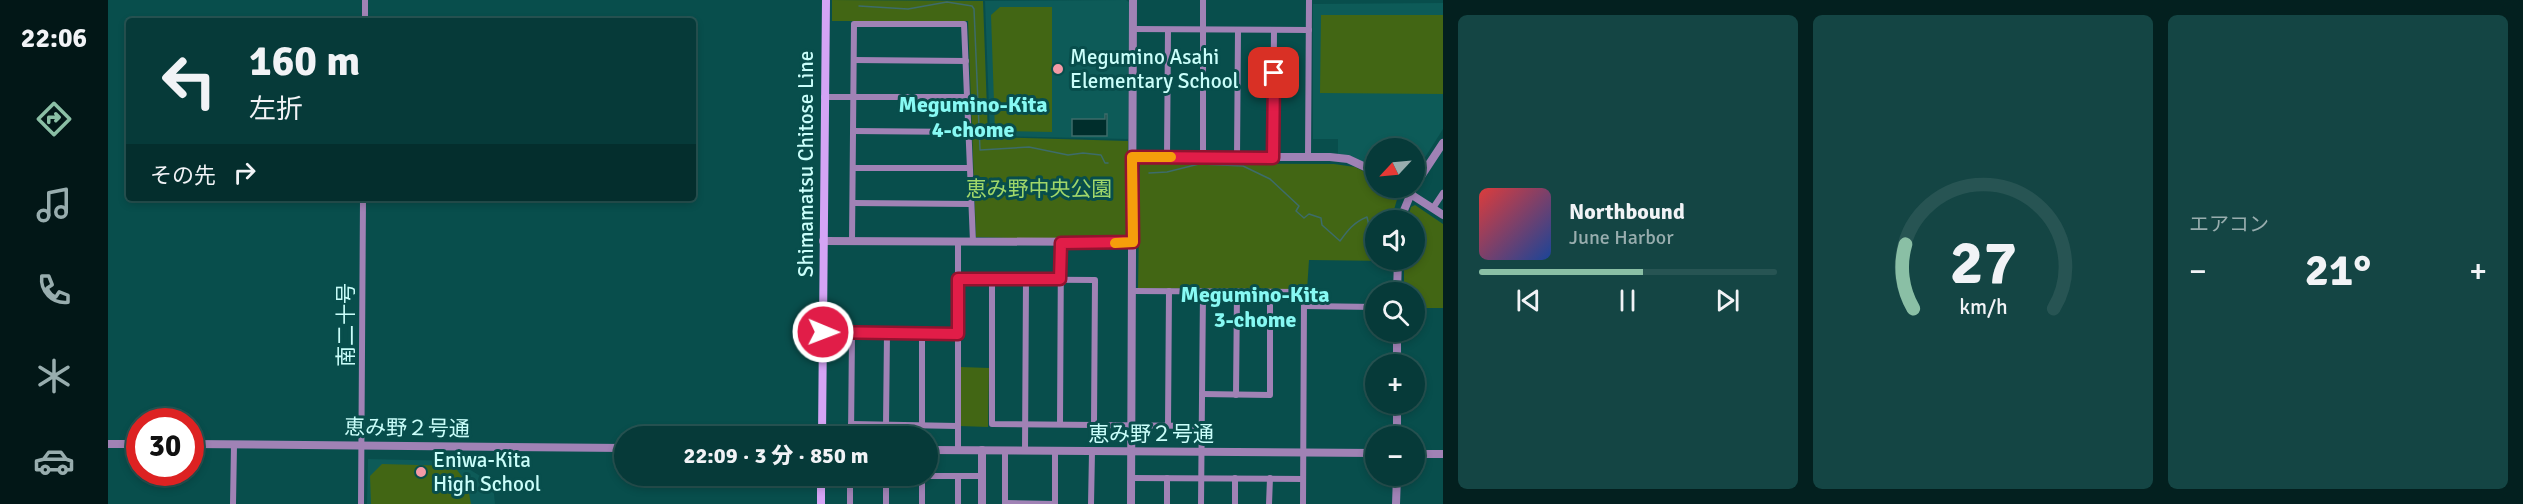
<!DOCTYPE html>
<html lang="ja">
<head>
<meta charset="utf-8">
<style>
	body { margin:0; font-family:Signika,"Noto Sans JP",sans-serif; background:#144544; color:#f1f3f6; height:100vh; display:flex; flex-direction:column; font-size:22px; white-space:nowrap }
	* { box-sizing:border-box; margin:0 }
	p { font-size:20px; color:#98adae }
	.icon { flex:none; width:33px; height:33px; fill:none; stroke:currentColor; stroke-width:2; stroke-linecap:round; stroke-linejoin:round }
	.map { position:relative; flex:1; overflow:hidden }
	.details { display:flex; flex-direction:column; gap:15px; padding:15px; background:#03201f; width:1080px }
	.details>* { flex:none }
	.banner { position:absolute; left:18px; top:18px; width:570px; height:183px; border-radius:6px; box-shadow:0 3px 9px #0003,0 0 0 2px #275453; background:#063a39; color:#f1f3f6; overflow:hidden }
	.needle { width:39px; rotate:244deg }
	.controls { position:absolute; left:1257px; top:138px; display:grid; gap:12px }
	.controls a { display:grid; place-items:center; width:60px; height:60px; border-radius:50%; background:#063a39; box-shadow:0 3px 9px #0003,0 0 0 2px #275453; font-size:30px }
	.speed { position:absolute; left:18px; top:408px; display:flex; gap:12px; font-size:30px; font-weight:700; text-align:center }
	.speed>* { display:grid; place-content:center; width:78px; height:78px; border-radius:50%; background:#063a39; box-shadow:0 3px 9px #0003,0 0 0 2px #275453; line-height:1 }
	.speed .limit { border:9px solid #d22; background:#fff; color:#111 }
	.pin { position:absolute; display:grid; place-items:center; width:51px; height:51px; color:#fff; margin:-26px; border-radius:12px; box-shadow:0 3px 9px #0006 }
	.me { position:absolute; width:66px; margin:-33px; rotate:91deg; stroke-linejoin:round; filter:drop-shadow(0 0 4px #0008) }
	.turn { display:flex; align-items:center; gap:21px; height:126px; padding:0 24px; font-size:27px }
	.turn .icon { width:78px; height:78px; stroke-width:2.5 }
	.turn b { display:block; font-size:42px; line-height:51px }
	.then { display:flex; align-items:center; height:57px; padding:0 24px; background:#0003; gap:12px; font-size:22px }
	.big { font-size:45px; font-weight:800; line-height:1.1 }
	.details .widget { flex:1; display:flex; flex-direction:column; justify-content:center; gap:9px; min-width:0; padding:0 21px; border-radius:9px; background:#144544 }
	.details .dial { align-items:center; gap:0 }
	.dial svg { height:156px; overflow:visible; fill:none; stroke:#275453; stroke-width:7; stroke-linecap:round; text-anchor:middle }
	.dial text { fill:#f1f3f6; stroke:none }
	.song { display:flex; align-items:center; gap:18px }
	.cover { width:72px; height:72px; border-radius:9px; background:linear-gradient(135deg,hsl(0 70% 55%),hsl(220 70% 35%)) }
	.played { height:6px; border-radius:3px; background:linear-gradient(90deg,#8abfa5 55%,#275453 55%) }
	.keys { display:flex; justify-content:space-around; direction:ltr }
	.heat { display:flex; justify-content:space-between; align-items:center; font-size:33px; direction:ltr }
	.details .tiles { flex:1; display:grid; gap:15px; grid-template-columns:repeat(3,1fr) }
	.trip { position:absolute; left:506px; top:426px; width:324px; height:60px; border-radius:30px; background:#063a39; box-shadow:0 3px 9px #0003,0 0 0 2px #275453; font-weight:800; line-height:60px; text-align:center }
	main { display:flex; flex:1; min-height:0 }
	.menu { display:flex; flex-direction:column; width:108px; justify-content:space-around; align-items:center; background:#021717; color:#98adae }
	.menu .icon { width:42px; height:42px }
	.menu .selected { color:#8abfa5 }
	.menu b { font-size:27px; color:#f1f3f6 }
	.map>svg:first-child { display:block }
</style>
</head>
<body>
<main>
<nav class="menu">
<b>22:06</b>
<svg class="icon selected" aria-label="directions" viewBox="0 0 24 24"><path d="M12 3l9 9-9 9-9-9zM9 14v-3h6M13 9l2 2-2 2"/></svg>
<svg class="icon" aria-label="music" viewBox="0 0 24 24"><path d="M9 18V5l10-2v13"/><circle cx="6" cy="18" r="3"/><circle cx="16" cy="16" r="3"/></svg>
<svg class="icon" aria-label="phone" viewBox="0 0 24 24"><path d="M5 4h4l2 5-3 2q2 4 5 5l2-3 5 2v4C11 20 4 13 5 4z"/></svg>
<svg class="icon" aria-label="climate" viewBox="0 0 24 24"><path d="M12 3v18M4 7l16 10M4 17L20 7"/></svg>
<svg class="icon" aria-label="car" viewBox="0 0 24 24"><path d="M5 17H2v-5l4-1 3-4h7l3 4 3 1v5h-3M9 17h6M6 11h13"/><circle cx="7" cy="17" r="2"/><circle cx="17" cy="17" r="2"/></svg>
</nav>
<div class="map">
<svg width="1335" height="504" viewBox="0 0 1335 504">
	<rect width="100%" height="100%" fill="#084e4c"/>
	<g fill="#0d5b58">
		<polygon points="1018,0 1021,2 1020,139 882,136 877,1"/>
		<polygon points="1335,3 1335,129 1307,173 1306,148 1268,148 1267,168 1243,156 1230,154 1230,139 1205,139 1205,4"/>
		<polygon points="260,459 348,461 385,484 387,504 259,504"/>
	</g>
	<g fill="#426614">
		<polygon points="724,0 875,1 880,137 1020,141 1019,234 1012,241 868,237 860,21 724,21"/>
		<polygon points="892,7 944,7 944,132 887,131 883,15"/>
		<polygon points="1213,15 1335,15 1335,94 1212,93"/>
		<polygon points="1032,163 1226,164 1247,167 1267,177 1268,188 1284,188 1290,196 1283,220 1268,220 1268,260 1283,261 1201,260 1199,290 1030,288"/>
		<polygon points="1307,205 1335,224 1335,308 1307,308 1306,292 1296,292 1296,260 1306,260 1306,220 1299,220 1303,207"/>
		<polygon points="853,367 881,368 880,427 852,426"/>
		<polygon points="274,464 346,466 359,483 363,504 263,504 262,476"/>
	</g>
	<polygon fill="#002e2c" stroke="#3d6c6a" stroke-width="1.5" points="997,114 999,114 999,136 964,136 964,119 997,119"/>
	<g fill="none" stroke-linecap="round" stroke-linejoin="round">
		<g stroke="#3d6c6a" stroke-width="1.5">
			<polyline points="751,6 800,9 839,2 864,6 866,9 872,150 921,147 960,155 975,153 993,155 997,163 1000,163"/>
			<path d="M1041 173 1059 172 1091 164 1135 166 1162 179 1191 206 1188 211 1196 218 1201 214 1213 218 1214 225 1232 241C1240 230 1246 222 1259 217L1262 230"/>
		</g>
		<g stroke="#a082b5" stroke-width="6">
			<polyline points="257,21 257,0"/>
			<polyline points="1025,29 1201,30"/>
			<polyline points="746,60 858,61"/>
			<polyline points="716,97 859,97"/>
			<polyline points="745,131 860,132"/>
			<polyline points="1059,157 1060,30"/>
			<polyline points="1095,157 1095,0"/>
			<polyline points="1129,157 1130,31"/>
			<polyline points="1200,157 1201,0"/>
			<polyline points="1165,158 1166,30"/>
			<polyline points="745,168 861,168"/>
			<polyline points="745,203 863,204"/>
			<polyline points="1325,208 1335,193"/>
			<polyline points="744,241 746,24 856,24 865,242"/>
			<polyline points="850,279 987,280 986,424"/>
			<polyline points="884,279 884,424 1094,426"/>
			<polyline points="1024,291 1189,292 1196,298 1195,504"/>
			<polyline points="1196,306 1268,307"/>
			<polyline points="715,332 850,334"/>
			<polyline points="814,334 814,425"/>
			<polyline points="1094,394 1162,395 1162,293"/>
			<polyline points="1128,395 1129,291"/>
			<polyline points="743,424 849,426"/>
			<polyline points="952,424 953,243"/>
			<polyline points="778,425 779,333"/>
			<polyline points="1060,425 1061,291"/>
			<polyline points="743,436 744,333"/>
			<polyline points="850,450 850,242"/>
			<polyline points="917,450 918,279"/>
			<polyline points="947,451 947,504"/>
			<polyline points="742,476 875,476"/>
			<polyline points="1023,478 1195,479"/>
			<polyline points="897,503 947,504"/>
			<polyline points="125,504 126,445"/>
			<polyline points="253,504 255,198"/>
			<polyline points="742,504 742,476"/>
			<polyline points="778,504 778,476"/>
			<polyline points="814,504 814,476"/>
			<polyline points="850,504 850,476"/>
			<polyline points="897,504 897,450"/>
			<polyline points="983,504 984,452"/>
			<polyline points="1059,504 1059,478"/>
			<polyline points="1093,504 1095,291"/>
			<polyline points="1127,504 1127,478"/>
			<polyline points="1161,504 1162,478"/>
		</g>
		<g stroke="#a082b5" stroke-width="8">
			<polyline points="1024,157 1222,157 1240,159 1268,172"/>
			<polyline points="1306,187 1335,143"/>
			<polyline points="1293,188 1335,215"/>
			<polyline points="1292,220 1304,191"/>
			<polyline points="715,241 1025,242"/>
			<polyline points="1289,292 1290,260"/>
			<polyline points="1289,332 1289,364"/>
			<polyline points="1289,404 1289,436"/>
			<polyline points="0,444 32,444"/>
			<polyline points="82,444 516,448"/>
			<polyline points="819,450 1268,453"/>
			<polyline points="1306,454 1335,454"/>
			<polyline points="874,504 874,450"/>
			<polyline points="1023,504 1025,0"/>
			<polyline points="1288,504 1289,476"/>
		</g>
		<g stroke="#d4a4f5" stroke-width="8">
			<polyline points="714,436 718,0"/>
			<polyline points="713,504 713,476"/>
		</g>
	</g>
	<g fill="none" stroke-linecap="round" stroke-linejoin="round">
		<g stroke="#92132f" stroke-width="15">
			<polyline id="route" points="715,332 850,334 850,279 952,279 953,243 1025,242 1024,157 1165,158 1166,73"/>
		</g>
		<use href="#route" stroke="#e11d48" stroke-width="10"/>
		<polyline stroke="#f59e0b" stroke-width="10" points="1007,243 1025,242 1024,157 1063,157"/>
	</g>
	<g fill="#f49aa6" stroke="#084e4c" stroke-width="2">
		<circle cx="950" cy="69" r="6"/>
		<circle cx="313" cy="472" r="6"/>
	</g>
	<g text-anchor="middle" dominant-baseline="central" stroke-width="6" stroke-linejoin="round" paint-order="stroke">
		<g font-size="21" fill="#cafefa" stroke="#084e4c" text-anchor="start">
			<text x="962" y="57">Megumino Asahi<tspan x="962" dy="24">Elementary School</tspan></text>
			<text x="325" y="460">Eniwa-Kita<tspan x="325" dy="24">High School</tspan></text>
		</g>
		<g font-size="21" fill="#cafefa" stroke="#084e4c">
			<text transform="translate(698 164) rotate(-90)">Shimamatsu Chitose Line</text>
			<text transform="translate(238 325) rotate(-90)">南二十号</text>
			<text transform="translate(299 428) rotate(1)">恵み野２号通</text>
			<text x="1043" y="434">恵み野２号通</text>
		</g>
		<g font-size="21" fill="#a0d76a" stroke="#084e4c">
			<text x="931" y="189">恵み野中央公園</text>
		</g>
		<g font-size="22" font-weight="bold" fill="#87f9f3" stroke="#084e4c">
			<text x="865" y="104">Megumino-Kita<tspan x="865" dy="25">4-chome</tspan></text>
			<text x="1147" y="294">Megumino-Kita<tspan x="1147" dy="25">3-chome</tspan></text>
		</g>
	</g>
</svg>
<div class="controls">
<a><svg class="needle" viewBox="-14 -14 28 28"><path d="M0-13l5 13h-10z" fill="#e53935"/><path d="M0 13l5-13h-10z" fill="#98adae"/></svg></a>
<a><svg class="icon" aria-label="sound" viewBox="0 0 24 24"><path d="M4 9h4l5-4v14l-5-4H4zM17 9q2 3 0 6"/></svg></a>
<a><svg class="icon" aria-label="search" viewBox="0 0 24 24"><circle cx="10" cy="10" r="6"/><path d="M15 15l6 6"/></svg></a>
<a>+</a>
<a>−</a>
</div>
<div class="speed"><div class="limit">30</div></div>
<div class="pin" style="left:1166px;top:73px;background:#d93025"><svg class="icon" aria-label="arrive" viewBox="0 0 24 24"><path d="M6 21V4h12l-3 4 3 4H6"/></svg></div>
<svg class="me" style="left:715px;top:332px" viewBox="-20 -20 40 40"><circle r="17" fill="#e11d48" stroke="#fff" stroke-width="3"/><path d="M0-11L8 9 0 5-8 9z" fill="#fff"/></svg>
<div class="trip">22:09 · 3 分 · 850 m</div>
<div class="banner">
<div class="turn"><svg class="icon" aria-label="left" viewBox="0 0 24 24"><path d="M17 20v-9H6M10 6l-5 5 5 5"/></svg><div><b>160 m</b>左折</div></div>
<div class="then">その先<svg class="icon" aria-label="right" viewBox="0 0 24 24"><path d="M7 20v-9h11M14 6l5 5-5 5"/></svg></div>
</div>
</div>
<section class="details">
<div class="tiles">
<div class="widget">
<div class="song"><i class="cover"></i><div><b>Northbound</b><p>June Harbor</p></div></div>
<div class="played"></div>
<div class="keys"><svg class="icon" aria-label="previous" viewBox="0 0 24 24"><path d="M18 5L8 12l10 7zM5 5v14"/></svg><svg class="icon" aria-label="pause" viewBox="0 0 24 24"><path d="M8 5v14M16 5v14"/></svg><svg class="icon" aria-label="next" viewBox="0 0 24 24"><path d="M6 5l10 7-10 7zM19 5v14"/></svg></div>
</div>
<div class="widget dial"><svg viewBox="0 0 100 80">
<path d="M14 69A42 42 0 1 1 86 69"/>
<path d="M14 69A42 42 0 0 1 10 36" stroke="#8abfa5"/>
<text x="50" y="56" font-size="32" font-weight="700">27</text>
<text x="50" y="72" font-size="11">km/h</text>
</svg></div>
<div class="widget"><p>エアコン</p>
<div class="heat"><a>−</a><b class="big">21°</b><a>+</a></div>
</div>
</div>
</section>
</main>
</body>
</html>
